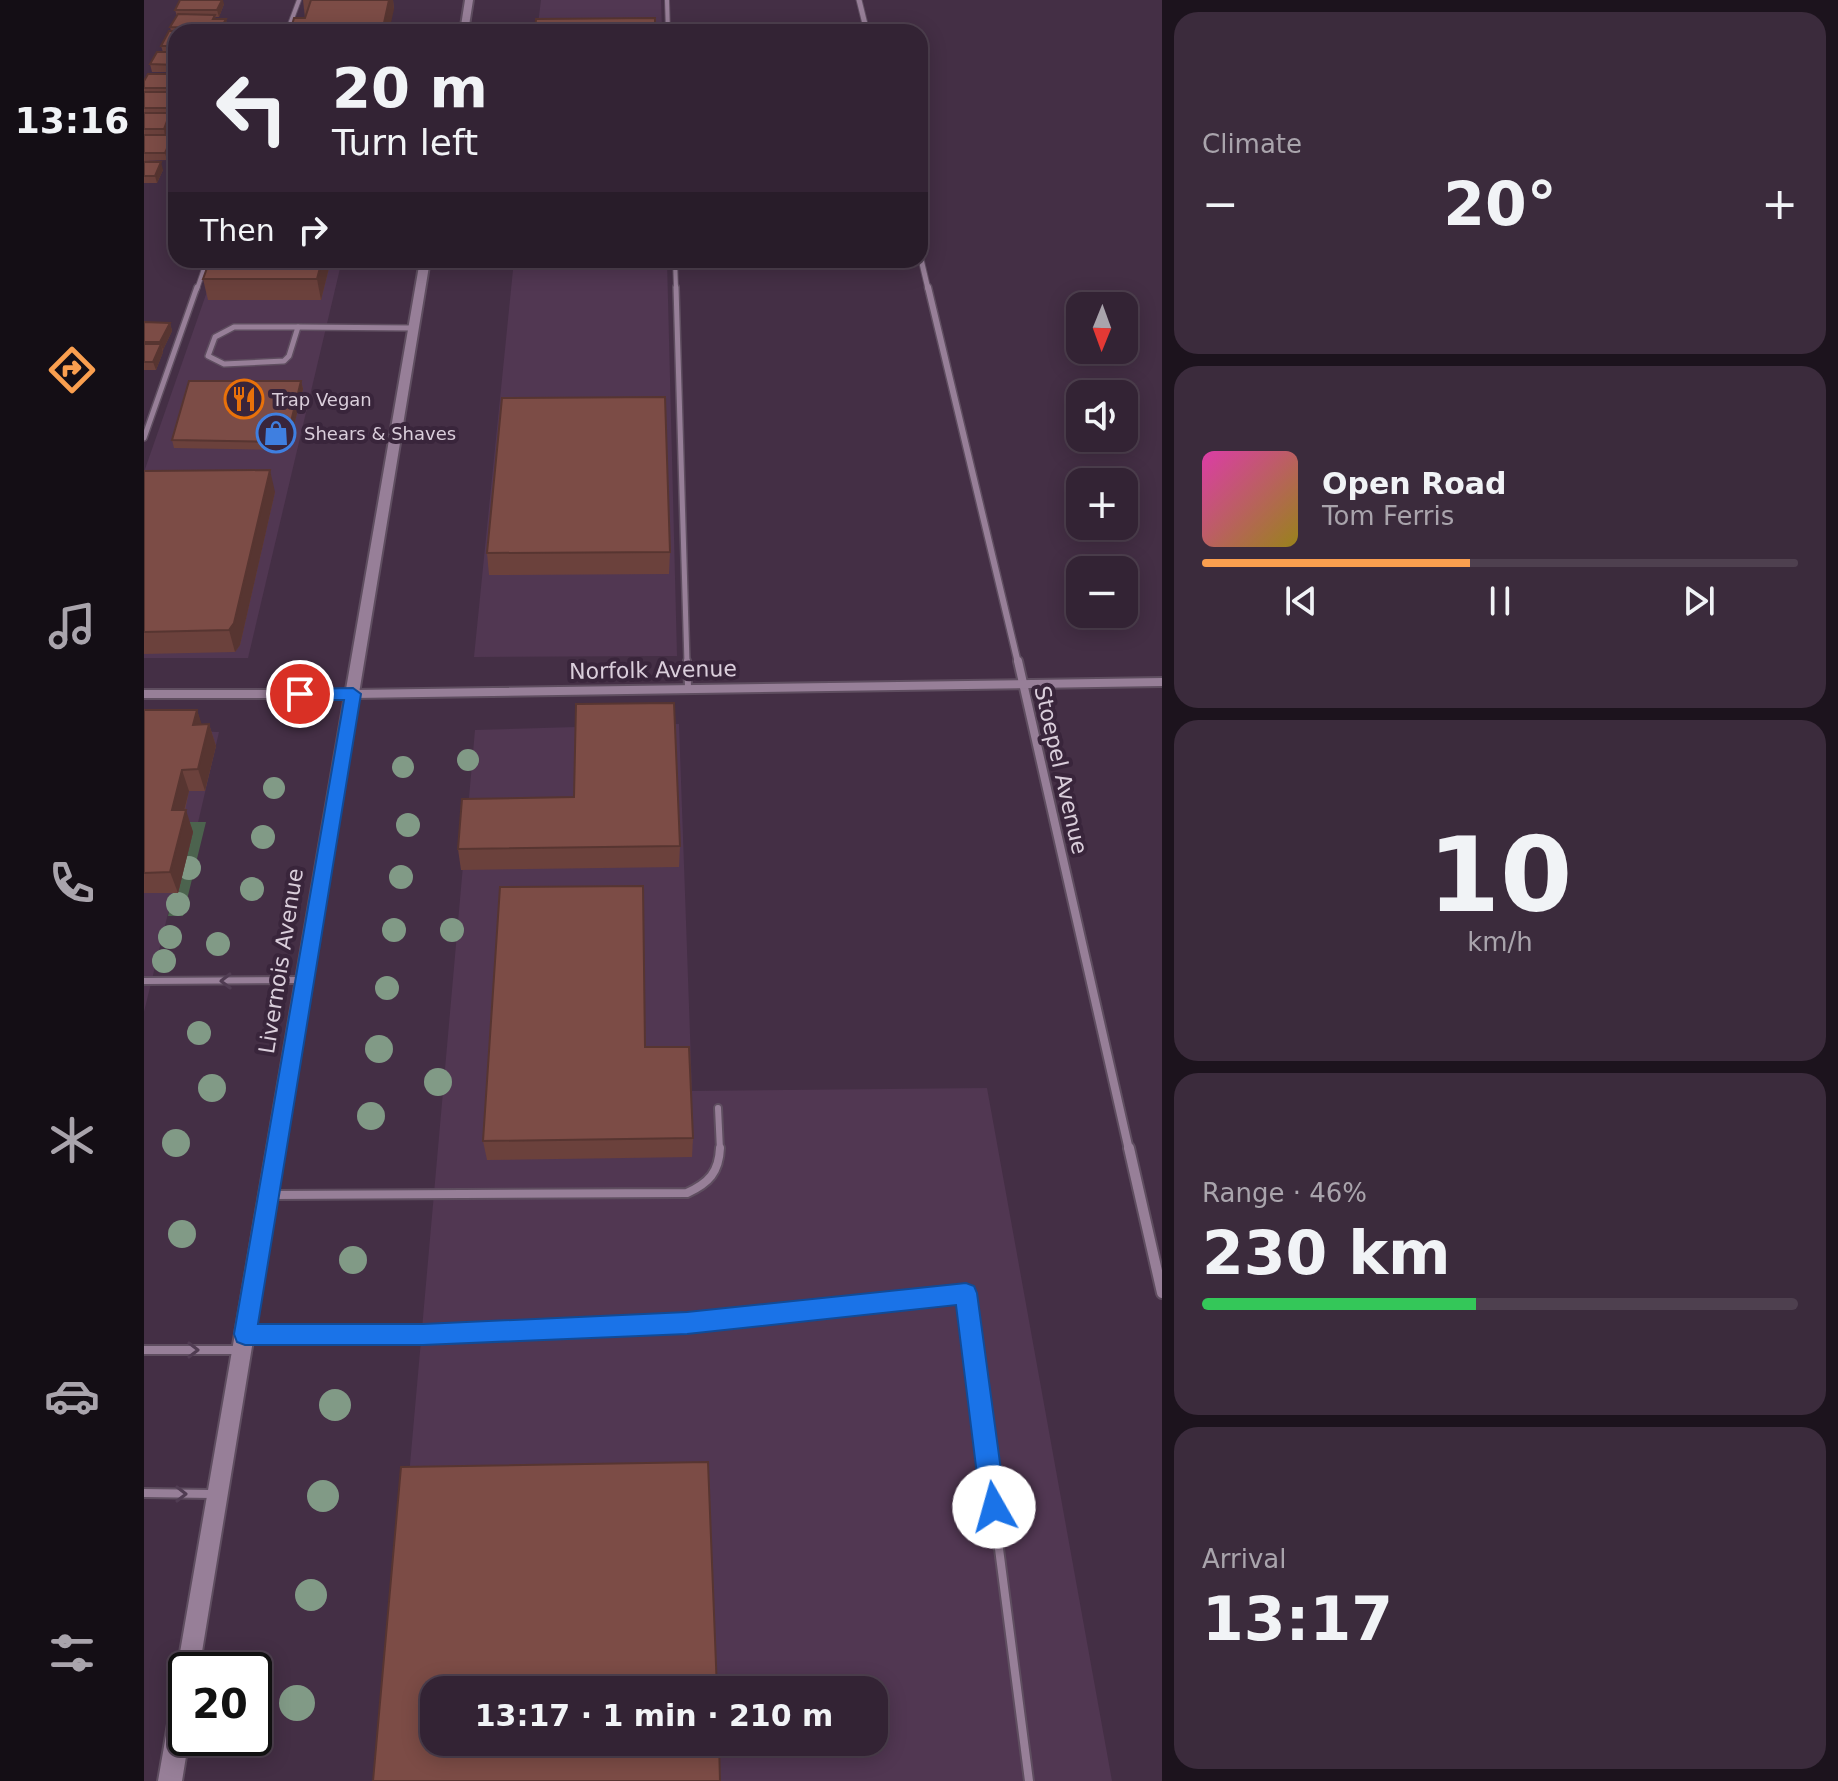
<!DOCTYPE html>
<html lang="en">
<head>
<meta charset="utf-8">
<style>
	body { margin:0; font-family:"DejaVu Sans",sans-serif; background:#3b2b3c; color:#f1f3f6; height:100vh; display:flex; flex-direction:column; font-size:30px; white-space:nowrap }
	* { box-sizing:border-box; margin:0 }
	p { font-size:26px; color:#a9a4ac }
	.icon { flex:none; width:44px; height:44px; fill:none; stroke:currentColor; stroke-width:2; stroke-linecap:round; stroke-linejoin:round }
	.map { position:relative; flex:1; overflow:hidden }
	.details { display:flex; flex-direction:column; gap:12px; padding:12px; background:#1c131d; width:676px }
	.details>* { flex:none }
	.banner { position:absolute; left:24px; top:24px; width:760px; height:244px; border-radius:24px; box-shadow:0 4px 20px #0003,0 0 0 2px #4e404f; background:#332334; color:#f1f3f6; overflow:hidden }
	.needle { width:52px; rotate:181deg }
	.fabs { position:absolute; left:922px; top:292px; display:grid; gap:16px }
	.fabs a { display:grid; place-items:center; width:72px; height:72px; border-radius:16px; background:#332334; box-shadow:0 4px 20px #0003,0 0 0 2px #4e404f; font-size:40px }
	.speed { position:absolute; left:24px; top:1652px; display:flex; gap:16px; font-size:40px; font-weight:700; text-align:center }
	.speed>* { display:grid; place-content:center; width:104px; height:104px; border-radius:50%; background:#332334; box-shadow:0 4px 20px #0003,0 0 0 2px #4e404f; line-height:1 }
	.speed .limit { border:4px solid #111; border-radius:12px; background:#fff; color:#111 }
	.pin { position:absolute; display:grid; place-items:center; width:68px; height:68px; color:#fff; margin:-34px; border:4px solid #fff; border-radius:50%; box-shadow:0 2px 8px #0007 }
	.me { position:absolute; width:88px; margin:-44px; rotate:353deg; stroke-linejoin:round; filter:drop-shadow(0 0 6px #0008) }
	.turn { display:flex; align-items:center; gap:28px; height:168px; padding:0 32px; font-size:36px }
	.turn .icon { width:104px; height:104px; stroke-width:2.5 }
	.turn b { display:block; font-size:56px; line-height:68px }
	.then { display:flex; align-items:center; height:76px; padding:0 32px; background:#0003; gap:16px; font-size:30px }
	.big { font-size:60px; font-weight:700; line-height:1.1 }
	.details .card { flex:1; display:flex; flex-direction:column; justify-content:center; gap:12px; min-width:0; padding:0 28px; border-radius:24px; background:#3b2b3c }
	.details .dial { align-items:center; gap:0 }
	.dial b { font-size:104px; line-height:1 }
	.song { display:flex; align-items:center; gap:24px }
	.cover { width:96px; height:96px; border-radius:12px; background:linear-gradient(135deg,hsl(320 70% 55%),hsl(50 70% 35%)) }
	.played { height:8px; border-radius:4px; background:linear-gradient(90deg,#fa9f4f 45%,#4e404f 45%) }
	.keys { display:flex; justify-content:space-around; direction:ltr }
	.heat { display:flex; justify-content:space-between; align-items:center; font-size:44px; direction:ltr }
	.charge { height:12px; border-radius:6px; background:linear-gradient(90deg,#34c759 46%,#4e404f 0) }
	.trip { position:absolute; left:276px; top:1676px; width:468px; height:80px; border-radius:24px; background:#332334; box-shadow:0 4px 20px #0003,0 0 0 2px #4e404f; font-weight:700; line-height:80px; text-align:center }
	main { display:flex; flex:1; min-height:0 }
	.menu { display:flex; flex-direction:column; width:144px; justify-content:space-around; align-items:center; background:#140e15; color:#a9a4ac }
	.menu .icon { width:56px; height:56px }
	.menu .current { color:#fa9f4f }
	.menu b { font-size:36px; color:#f1f3f6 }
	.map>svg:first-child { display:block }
</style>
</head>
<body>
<main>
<nav class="menu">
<b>13:16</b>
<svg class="icon current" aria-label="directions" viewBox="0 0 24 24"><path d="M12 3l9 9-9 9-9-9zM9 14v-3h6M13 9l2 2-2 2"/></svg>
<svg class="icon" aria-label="music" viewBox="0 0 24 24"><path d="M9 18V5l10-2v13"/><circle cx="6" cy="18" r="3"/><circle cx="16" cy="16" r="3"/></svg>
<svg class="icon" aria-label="phone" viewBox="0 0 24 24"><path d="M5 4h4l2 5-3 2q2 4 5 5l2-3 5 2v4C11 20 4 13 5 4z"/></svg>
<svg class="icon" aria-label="climate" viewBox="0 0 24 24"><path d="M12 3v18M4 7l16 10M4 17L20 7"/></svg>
<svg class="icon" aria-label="car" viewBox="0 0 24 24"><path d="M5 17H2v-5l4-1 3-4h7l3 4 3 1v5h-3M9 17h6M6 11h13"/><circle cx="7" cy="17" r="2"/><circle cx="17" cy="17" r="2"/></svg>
<svg class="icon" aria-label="filters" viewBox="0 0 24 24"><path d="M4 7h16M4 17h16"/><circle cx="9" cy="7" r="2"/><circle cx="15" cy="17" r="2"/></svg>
</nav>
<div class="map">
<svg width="1018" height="1781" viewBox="0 0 1018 1781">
	<rect width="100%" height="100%" fill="#442f45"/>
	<g fill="#513752" fill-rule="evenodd">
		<polygon points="397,0 517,0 518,32 393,32"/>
		<polygon points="74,260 198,260 104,658 0,658 0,472"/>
		<polygon points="370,260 523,260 533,656 330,657"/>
		<path d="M535 724 548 1091 843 1088 968 1781H238L331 730ZM290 1690H730V1742H290Z"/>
		<polygon points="0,730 75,732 37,896 28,897 0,1012"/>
	</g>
	<polygon fill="#4c634e" points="37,822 62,822 39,916 24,916 29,893 34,893 49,832"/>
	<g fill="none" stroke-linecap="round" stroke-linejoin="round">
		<g stroke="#5f4e60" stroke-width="6">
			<g id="lane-far3">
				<polyline points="523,0 524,32"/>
				<polyline points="143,32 155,0"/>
				<polyline points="531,260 532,289"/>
				<polyline points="53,289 63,260"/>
			</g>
		</g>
		<g stroke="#5f4e60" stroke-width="8">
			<g id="lane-far2">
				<polyline points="532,287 543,663"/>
				<polygon points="90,327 154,327 145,356 140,361 80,364 64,356 71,337"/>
				<polyline points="154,327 270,328"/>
				<polyline points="0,438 53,287"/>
			</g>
		</g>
		<g stroke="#5f4e60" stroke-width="10">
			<g id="lane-far1">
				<polyline points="543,661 544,687"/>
				<polyline points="0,981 157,980"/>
				<polyline points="574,1108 576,1150"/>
			</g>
		</g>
		<g stroke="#5f4e60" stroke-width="12">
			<g id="lane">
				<path d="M128 1195 543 1193C565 1183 575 1172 576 1148"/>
				<polyline points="103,1334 279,1334 543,1323 822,1293 885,1781"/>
				<polyline points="0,1350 96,1350"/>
				<polyline points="0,1493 68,1494"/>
			</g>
		</g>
		<g stroke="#5f4e60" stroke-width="7">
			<g id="street-far3">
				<polyline points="715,0 723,32"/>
				<polyline points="776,255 784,289"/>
			</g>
		</g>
		<g stroke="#5f4e60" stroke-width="9">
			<polyline id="street-far2" points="784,287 874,663"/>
		</g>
		<g stroke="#5f4e60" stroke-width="12">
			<g id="street-far1">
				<polyline points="874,661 985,1150"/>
				<polyline points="0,694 209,694 1018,682"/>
			</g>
		</g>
		<g stroke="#5f4e60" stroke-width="14">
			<polyline id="street" points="985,1148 1018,1293"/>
		</g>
		<g stroke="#5f4e60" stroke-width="4">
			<g id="secondary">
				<polygon points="321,0 329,0 324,32 316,32"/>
				<polygon points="276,260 286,260 55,1670 42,1670 42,1738 45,1738 38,1781 14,1781 31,1684 35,1676 33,1670"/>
			</g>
		</g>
		<use href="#lane-far3" stroke="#977f98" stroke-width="4"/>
		<use href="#lane-far2" stroke="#977f98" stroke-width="5"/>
		<use href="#lane-far1" stroke="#977f98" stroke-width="6"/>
		<use href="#lane" stroke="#977f98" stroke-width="8"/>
		<use href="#street-far3" stroke="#977f98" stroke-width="5"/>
		<use href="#street-far2" stroke="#977f98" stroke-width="6"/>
		<use href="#street-far1" stroke="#977f98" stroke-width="8"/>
		<use href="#street" stroke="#977f98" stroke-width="10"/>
		<use href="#secondary" fill="#977f98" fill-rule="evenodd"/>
	</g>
	<g fill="#819a86">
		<circle cx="324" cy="760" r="11"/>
		<circle cx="259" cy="767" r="11"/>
		<circle cx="130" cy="788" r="11"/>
		<circle cx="264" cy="825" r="12"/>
		<circle cx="119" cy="837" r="12"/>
		<circle cx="45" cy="868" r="12"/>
		<circle cx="257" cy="877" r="12"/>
		<circle cx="108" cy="889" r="12"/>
		<circle cx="34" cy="904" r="12"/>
		<circle cx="250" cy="930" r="12"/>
		<circle cx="308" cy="930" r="12"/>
		<circle cx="26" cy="937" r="12"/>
		<circle cx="74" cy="944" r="12"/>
		<circle cx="20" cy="961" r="12"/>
		<circle cx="243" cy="988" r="12"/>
		<circle cx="55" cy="1033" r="12"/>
		<circle cx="235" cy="1049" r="14"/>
		<circle cx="294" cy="1082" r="14"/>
		<circle cx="68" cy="1088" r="14"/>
		<circle cx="227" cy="1116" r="14"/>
		<circle cx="32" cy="1143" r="14"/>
		<circle cx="38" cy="1234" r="14"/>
		<circle cx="209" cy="1260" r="14"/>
		<circle cx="191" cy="1405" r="16"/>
		<circle cx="179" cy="1496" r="16"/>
		<circle cx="167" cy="1595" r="16"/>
		<circle cx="153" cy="1703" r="18"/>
	</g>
	<g fill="#6b413c">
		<polygon points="159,0 249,0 250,9 161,18"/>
		<polygon points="80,4 75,17 71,17 72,19 82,19 83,26 80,32 32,32 32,72 8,72 6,64 19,52 17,46 27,31 26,27 33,16 31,10"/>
		<polygon points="32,74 32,109 29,116 27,116 28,120 22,135 29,135 30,143 23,160 0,161 0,81"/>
		<polygon points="0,162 19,170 13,183 0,183"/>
		<polygon points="66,260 187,260 177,300 64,300 59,279"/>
		<polygon points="375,260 520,260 375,261"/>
		<polygon points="0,322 26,323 28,331 19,350 19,352 12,370 0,370"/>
		<polygon points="157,381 159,389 144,450 30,448 28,440"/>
		<polygon points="0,471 131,492 96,645 91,652 0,654"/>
		<polygon points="526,552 525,574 345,575 343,553"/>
		<polygon points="0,710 53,710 57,724 65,724 72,746 61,791 45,791 41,810 49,832 34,893 0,893"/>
		<polygon points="430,797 536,846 535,867 317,870 314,849"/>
		<polygon points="501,1047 549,1138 548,1157 343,1160 339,1141"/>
	</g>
	<g fill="#573531">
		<polygon points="78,0 79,0 80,4 75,17 73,10"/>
		<polygon points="245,0 249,0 250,9 245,32 238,32"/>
		<polygon points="82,19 83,26 80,32 78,32 77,28"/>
		<polygon points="32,98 32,109 29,116 27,108"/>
		<polygon points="26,113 28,120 21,137 20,129"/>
		<polygon points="29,135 30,143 23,160 21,153"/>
		<polygon points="17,162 19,170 13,183 11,176"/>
		<polygon points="178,260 187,260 177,300 173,279"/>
		<polygon points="26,323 28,331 19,350 16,342"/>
		<polygon points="17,344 19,352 12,370 9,362"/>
		<polygon points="157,381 159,389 144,450 142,442"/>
		<polygon points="126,470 131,492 96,645 91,652 85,630"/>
		<polygon points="53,710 60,731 49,725"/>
		<polygon points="65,724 72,746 61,791 54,769"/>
		<polygon points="38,770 45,791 35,831 28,810"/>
		<polygon points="42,810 49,832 34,893 26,872"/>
	</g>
	<g fill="#7c4c46" stroke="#573531" stroke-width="2">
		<polygon points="36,0 78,0 73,10 31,10"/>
		<polygon points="167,0 245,0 238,32 146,32 150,18 161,18"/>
		<polygon points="34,14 71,15 69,19 82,19 77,28 26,27"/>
		<polygon points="511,18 511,32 391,32 392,19"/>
		<polygon points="25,31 62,31 32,32 32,46 17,46"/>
		<polygon points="13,52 32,52 32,65 6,64"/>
		<polygon points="4,74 32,74 32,88 0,88 0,81"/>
		<polygon points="0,92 32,92 32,98 27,108 0,108"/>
		<polygon points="0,113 26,113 20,129 0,129"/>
		<polygon points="0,135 29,135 21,153 0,153"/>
		<polygon points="0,162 17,162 11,176 0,176"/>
		<polygon points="66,260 178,260 173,279 59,279"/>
		<polygon points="0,322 26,323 16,342 0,342"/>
		<polygon points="0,344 17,344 9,362 0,362"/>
		<polygon points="45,381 157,381 142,442 28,440"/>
		<polygon points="521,397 526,552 343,553 358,398"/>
		<polygon points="126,470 90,623 85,630 0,632 0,471"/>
		<polygon points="530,703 536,846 314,849 318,799 430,797 432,704"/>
		<polygon points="0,710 53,710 49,725 65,724 54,769 38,770 28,810 42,810 26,872 0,873"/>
		<polygon points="499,886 501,1047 545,1047 549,1138 339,1141 356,887"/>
		<polygon points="564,1462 573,1690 290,1690 290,1742 575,1742 576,1781 229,1781 257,1467"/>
	</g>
	<defs><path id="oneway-chevron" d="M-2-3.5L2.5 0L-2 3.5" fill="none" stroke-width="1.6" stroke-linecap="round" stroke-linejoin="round" transform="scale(2)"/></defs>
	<g stroke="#503c52">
		<use href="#oneway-chevron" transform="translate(82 981) rotate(179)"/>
		<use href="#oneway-chevron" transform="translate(49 1350)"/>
		<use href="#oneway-chevron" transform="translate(37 1494)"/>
	</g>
	<polygon fill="#1a73e8" stroke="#114b97" stroke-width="2" points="209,688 217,694 114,1324 279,1324 543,1312 822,1283 830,1286 833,1293 862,1507 858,1515 850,1519 841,1515 837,1507 812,1305 543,1334 279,1345 101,1345 93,1342 90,1334 200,700 156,700 147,694 156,689"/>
	<defs>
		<g id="restaurant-ring" transform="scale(2)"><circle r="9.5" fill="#39253b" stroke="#e8710a" stroke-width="1.5"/><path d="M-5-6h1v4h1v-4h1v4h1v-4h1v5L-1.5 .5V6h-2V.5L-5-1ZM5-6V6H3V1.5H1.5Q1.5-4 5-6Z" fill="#e8710a"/></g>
		<g id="shop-ring" transform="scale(2)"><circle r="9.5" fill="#39253b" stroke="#3f7fe0" stroke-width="1.5"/><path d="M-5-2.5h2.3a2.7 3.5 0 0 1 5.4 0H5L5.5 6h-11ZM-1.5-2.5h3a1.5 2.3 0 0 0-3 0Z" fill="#3f7fe0"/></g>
	</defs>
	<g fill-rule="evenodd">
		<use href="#restaurant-ring" x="100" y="399"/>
		<use href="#shop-ring" x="132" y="433"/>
	</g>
	<g text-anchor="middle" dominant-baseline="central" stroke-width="8" stroke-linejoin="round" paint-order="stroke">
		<g font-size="18" fill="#dacedb" stroke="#39253b" text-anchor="start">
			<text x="128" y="399">Trap Vegan</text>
			<text x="160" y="433">Shears &amp; Shaves</text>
		</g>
		<g font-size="22" fill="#dacedb" stroke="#39253b">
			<text transform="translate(509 670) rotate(-1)">Norfolk Avenue</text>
			<text transform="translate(917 770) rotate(77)">Stoepel Avenue</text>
			<text transform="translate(137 961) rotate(-81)">Livernois Avenue</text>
		</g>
	</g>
</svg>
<div class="fabs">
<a><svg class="needle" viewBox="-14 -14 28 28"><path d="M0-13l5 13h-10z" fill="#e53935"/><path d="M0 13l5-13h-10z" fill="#a9a4ac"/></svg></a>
<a><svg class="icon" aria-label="sound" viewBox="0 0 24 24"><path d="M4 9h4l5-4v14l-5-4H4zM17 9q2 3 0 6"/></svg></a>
<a>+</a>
<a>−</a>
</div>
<div class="speed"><div class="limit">20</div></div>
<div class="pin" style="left:156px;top:694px;background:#d93025"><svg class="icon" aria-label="arrive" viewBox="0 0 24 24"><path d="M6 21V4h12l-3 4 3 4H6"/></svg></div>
<svg class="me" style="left:850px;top:1507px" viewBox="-20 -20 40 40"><circle r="19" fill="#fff"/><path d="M0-13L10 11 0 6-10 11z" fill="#1a73e8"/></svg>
<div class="trip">13:17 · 1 min · 210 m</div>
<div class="banner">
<div class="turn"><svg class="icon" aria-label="left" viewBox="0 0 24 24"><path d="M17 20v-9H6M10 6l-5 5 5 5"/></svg><div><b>20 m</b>Turn left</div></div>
<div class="then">Then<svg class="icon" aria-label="right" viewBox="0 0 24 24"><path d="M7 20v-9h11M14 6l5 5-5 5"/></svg></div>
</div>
</div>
<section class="details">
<div class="card"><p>Climate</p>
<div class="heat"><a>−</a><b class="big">20°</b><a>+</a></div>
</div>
<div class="card">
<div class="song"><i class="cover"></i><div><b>Open Road</b><p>Tom Ferris</p></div></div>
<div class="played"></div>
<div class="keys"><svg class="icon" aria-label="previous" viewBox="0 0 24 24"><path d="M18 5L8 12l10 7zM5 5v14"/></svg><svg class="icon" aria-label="pause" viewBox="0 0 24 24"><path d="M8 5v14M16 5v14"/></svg><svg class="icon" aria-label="next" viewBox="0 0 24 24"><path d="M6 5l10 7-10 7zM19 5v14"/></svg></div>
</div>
<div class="card dial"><b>10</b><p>km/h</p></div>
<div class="card"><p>Range · 46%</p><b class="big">230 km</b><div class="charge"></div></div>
<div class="card"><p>Arrival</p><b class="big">13:17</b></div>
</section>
</main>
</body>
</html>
